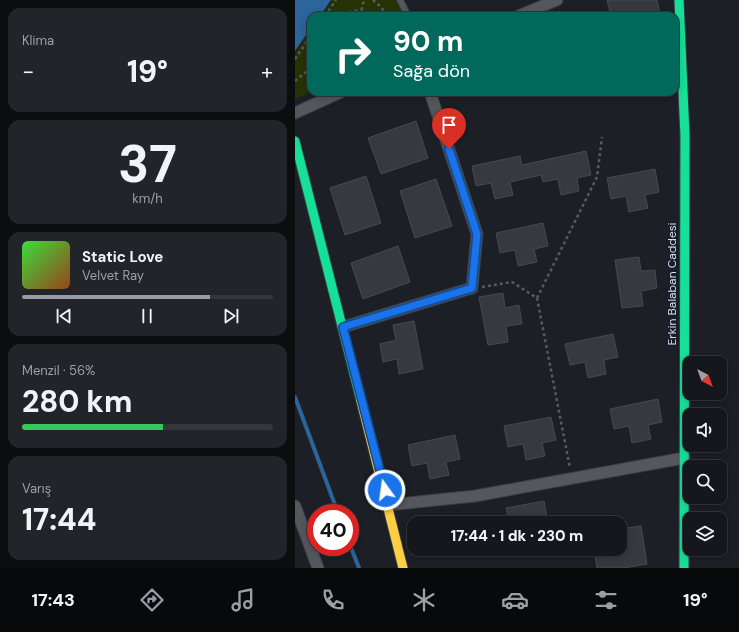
<!DOCTYPE html>
<html lang="tr">
<head>
<meta charset="utf-8">
<style>
	body { margin:0; font-family:"DM Sans",sans-serif; background:#222429; color:#f1f3f6; height:100vh; display:flex; flex-direction:column; font-size:15px; white-space:nowrap }
	* { box-sizing:border-box; margin:0 }
	p { font-size:13px; color:#9d9fa3 }
	.icon { flex:none; width:22px; height:22px; fill:none; stroke:currentColor; stroke-width:2; stroke-linecap:round; stroke-linejoin:round }
	.map { position:relative; flex:1; overflow:hidden }
	.drawer { display:flex; flex-direction:column; gap:8px; padding:8px; background:#0c0d0f; width:295px }
	.drawer>* { flex:none }
	.banner { position:absolute; left:12px; top:12px; width:372px; height:84px; border-radius:12px; box-shadow:0 2px 10px #0003,0 0 0 1px #34363b; background:#00695c; color:#fff; overflow:hidden }
	.needle { width:26px; rotate:139deg }
	.tools { position:absolute; left:388px; top:356px; display:grid; gap:8px }
	.tools a { display:grid; place-items:center; width:44px; height:44px; border-radius:8px; background:#15171c; box-shadow:0 2px 10px #0003,0 0 0 1px #34363b; font-size:20px }
	.speed { position:absolute; left:12px; top:504px; display:flex; gap:8px; font-size:20px; font-weight:700; text-align:center }
	.speed>* { display:grid; place-content:center; width:52px; height:52px; border-radius:50%; background:#15171c; box-shadow:0 2px 10px #0003,0 0 0 1px #34363b; line-height:1 }
	.speed .limit { border:6px solid #d22; background:#fff; color:#111 }
	.pin { position:absolute; display:grid; place-items:center; width:34px; height:34px; color:#fff; margin:-41px -17px; border-radius:50% 50% 50% 0; rotate:-45deg; box-shadow:0 0 4px #0007 }
	.pin .icon { rotate:45deg }
	.me { position:absolute; width:44px; margin:-22px; rotate:346deg; stroke-linejoin:round; filter:drop-shadow(0 0 3px #0008) }
	.turn { display:flex; align-items:center; gap:14px; height:84px; padding:0 20px; font-size:18px }
	.turn .icon { width:52px; height:52px; stroke-width:2.5 }
	.turn b { display:block; font-size:28px; line-height:34px }
	.big { font-size:30px; font-weight:800; line-height:1.1 }
	.drawer .tile { flex:1; display:flex; flex-direction:column; justify-content:center; gap:6px; min-width:0; padding:0 14px; border-radius:12px; background:#222429 }
	.drawer .dial { align-items:center; gap:0 }
	.dial b { font-size:52px; line-height:1 }
	.song { display:flex; align-items:center; gap:12px }
	.cover { width:48px; height:48px; border-radius:6px; background:linear-gradient(135deg,hsl(120 70% 55%),hsl(20 70% 35%)) }
	.played { height:4px; border-radius:2px; background:linear-gradient(90deg,#989ba4 75%,#34363b 75%) }
	.keys { display:flex; justify-content:space-around; direction:ltr }
	.heat { display:flex; justify-content:space-between; align-items:center; font-size:22px; direction:ltr }
	.charge { height:6px; border-radius:3px; background:linear-gradient(90deg,#34c759 56%,#34363b 0) }
	.trip { position:absolute; left:112px; top:516px; width:220px; height:40px; border-radius:12px; background:#15171c; box-shadow:0 2px 10px #0003,0 0 0 1px #34363b; font-weight:800; line-height:40px; text-align:center }
	.dock { display:flex; height:64px; justify-content:space-around; align-items:center; background:#08090b; color:#9d9fa3 }
	.dock .icon { width:28px; height:28px }
	.dock .selected { color:#989ba4 }
	.dock b { font-size:18px; color:#f1f3f6 }
	main { display:flex; flex:1; min-height:0 }
	.map>svg:first-child { display:block }
</style>
</head>
<body>
<main>
<section class="drawer">
<div class="tile"><p>Klima</p>
<div class="heat"><a>−</a><b class="big">19°</b><a>+</a></div>
</div>
<div class="tile dial"><b>37</b><p>km/h</p></div>
<div class="tile">
<div class="song"><i class="cover"></i><div><b>Static Love</b><p>Velvet Ray</p></div></div>
<div class="played"></div>
<div class="keys"><svg class="icon" aria-label="previous" viewBox="0 0 24 24"><path d="M18 5L8 12l10 7zM5 5v14"/></svg><svg class="icon" aria-label="pause" viewBox="0 0 24 24"><path d="M8 5v14M16 5v14"/></svg><svg class="icon" aria-label="next" viewBox="0 0 24 24"><path d="M6 5l10 7-10 7zM19 5v14"/></svg></div>
</div>
<div class="tile"><p>Menzil · 56%</p><b class="big">280 km</b><div class="charge"></div></div>
<div class="tile"><p>Varış</p><b class="big">17:44</b></div>
</section>
<div class="map">
<svg width="444" height="568" viewBox="0 0 444 568">
	<rect width="100%" height="100%" fill="#1c1f26"/>
	<g fill="#263405">
		<polygon points="37,0 101,0 108,16 26,16"/>
		<polygon points="16,30 16,92 0,99 0,53"/>
	</g>
	<polygon fill="#2b659c" points="0,0 36,0 25,16 16,16 16,28 0,51"/>
	<g fill="none" stroke-linecap="round" stroke-linejoin="round">
		<g stroke="#2b659c" stroke-width="4">
			<polyline points="0,397 43,513"/>
			<polyline points="55,545 64,568"/>
		</g>
	</g>
	<g fill="#36393f" stroke="#46494e">
		<polygon points="312,0 362,0 365,13 348,16 316,16"/>
		<polygon points="121,121 133,158 86,174 73,138"/>
		<polygon points="291,151 296,175 282,178 284,191 266,195 263,179 248,182 246,175 215,182 218,195 200,199 196,183 181,186 177,166 225,156 227,165"/>
		<polygon points="360,169 364,192 350,195 353,208 334,212 331,196 316,199 312,178"/>
		<polygon points="71,176 86,223 50,235 35,188"/>
		<polygon points="141,179 157,226 120,238 105,191"/>
		<polygon points="248,223 253,246 239,249 242,262 223,266 220,250 205,253 201,233"/>
		<polygon points="103,246 115,282 68,299 56,263"/>
		<polygon points="344,257 346,271 360,270 362,288 346,291 348,306 327,308 320,260"/>
		<polygon points="208,293 210,308 224,305 227,324 211,326 213,342 193,345 184,297"/>
		<polygon points="119,321 128,369 104,374 102,359 88,362 85,344 101,340 98,325"/>
		<polygon points="318,334 323,357 309,360 311,374 293,378 290,362 275,365 270,344"/>
		<polygon points="363,399 367,422 353,425 356,439 337,443 334,426 319,429 315,409"/>
		<polygon points="256,417 261,440 247,443 250,456 231,460 228,444 213,447 209,426"/>
		<polygon points="160,435 165,459 151,462 154,475 135,479 132,463 117,466 113,445"/>
		<polygon points="249,501 253,523 214,523 211,508"/>
		<polygon points="346,526 352,564 329,568 302,568 299,549 325,549 325,529"/>
	</g>
	<g fill="none" stroke-linecap="round" stroke-linejoin="round">
		<g stroke="#3a3c42" stroke-width="8">
			<polyline id="lane" points="105,0 113,16"/>
		</g>
		<g stroke="#3a3c42" stroke-width="13">
			<g id="street">
				<polyline points="223,16 262,0"/>
				<polyline points="0,113 46,92"/>
				<polyline points="48,327 177,288 182,234 135,92"/>
				<polyline points="93,505 180,496 389,458"/>
				<polyline points="0,506 23,568"/>
			</g>
		</g>
		<g stroke="#3a3c42" stroke-width="11">
			<g id="fast">
				<polyline points="384,0 390,136 389,568"/>
				<polyline points="0,141 66,401"/>
			</g>
		</g>
		<g stroke="#3a3c42" stroke-width="11">
			<polyline id="slow" points="66,401 108,568"/>
		</g>
		<g stroke="#575a5f" stroke-width="2.5" stroke-dasharray="3 3" stroke-linecap="butt">
			<polyline points="78,0 86,7 92,16"/>
			<polyline points="30,16 41,0"/>
			<path d="M49 16C57 8 67 10 76 16"/>
			<polyline points="65,16 69,0"/>
			<polyline points="0,59 16,36"/>
			<polyline points="0,81 16,68"/>
			<polyline points="187,287 217,282 242,298 275,468"/>
			<polyline points="242,298 302,177 307,137"/>
		</g>
		<use href="#lane" stroke="#54575c" stroke-width="5.5"/>
		<use href="#street" stroke="#54575c" stroke-width="11"/>
		<use href="#fast" stroke="#16e098" stroke-width="9"/>
		<use href="#slow" stroke="#ffcf43" stroke-width="9"/>
	</g>
	<g fill="none" stroke-linecap="round" stroke-linejoin="round">
		<g stroke="#114b97" stroke-width="10">
			<polyline id="route" points="90,490 48,327 177,288 182,234 154,149"/>
		</g>
		<use href="#route" stroke="#1a73e8" stroke-width="7"/>
	</g>
	<g text-anchor="middle" dominant-baseline="central" stroke-width="4" stroke-linejoin="round" paint-order="stroke">
		<g font-size="12" fill="#dadee8" stroke="#171e2b">
			<text transform="translate(377 284) rotate(-90)">Erkin Balaban Caddesi</text>
		</g>
	</g>
</svg>
<div class="tools">
<a><svg class="needle" viewBox="-14 -14 28 28"><path d="M0-13l5 13h-10z" fill="#e53935"/><path d="M0 13l5-13h-10z" fill="#9d9fa3"/></svg></a>
<a><svg class="icon" aria-label="sound" viewBox="0 0 24 24"><path d="M4 9h4l5-4v14l-5-4H4zM17 9q2 3 0 6"/></svg></a>
<a><svg class="icon" aria-label="search" viewBox="0 0 24 24"><circle cx="10" cy="10" r="6"/><path d="M15 15l6 6"/></svg></a>
<a><svg class="icon" aria-label="layers" viewBox="0 0 24 24"><path d="M12 4l9 5-9 5-9-5zM3 14l9 5 9-5"/></svg></a>
</div>
<div class="speed"><div class="limit">40</div></div>
<div class="pin" style="left:154px;top:149px;background:#d93025"><svg class="icon" aria-label="arrive" viewBox="0 0 24 24"><path d="M6 21V4h12l-3 4 3 4H6"/></svg></div>
<svg class="me" style="left:90px;top:490px" viewBox="-20 -20 40 40"><circle r="17" fill="#1a73e8" stroke="#fff" stroke-width="3"/><path d="M0-11L8 9 0 5-8 9z" fill="#fff"/></svg>
<div class="trip">17:44 · 1 dk · 230 m</div>
<div class="banner">
<div class="turn"><svg class="icon" aria-label="right" viewBox="0 0 24 24"><path d="M7 20v-9h11M14 6l5 5-5 5"/></svg><div><b>90 m</b>Sağa dön</div></div>
</div>
</div>
</main>
<nav class="dock">
<b>17:43</b>
<svg class="icon selected" aria-label="directions" viewBox="0 0 24 24"><path d="M12 3l9 9-9 9-9-9zM9 14v-3h6M13 9l2 2-2 2"/></svg>
<svg class="icon" aria-label="music" viewBox="0 0 24 24"><path d="M9 18V5l10-2v13"/><circle cx="6" cy="18" r="3"/><circle cx="16" cy="16" r="3"/></svg>
<svg class="icon" aria-label="phone" viewBox="0 0 24 24"><path d="M5 4h4l2 5-3 2q2 4 5 5l2-3 5 2v4C11 20 4 13 5 4z"/></svg>
<svg class="icon" aria-label="climate" viewBox="0 0 24 24"><path d="M12 3v18M4 7l16 10M4 17L20 7"/></svg>
<svg class="icon" aria-label="car" viewBox="0 0 24 24"><path d="M5 17H2v-5l4-1 3-4h7l3 4 3 1v5h-3M9 17h6M6 11h13"/><circle cx="7" cy="17" r="2"/><circle cx="17" cy="17" r="2"/></svg>
<svg class="icon" aria-label="filters" viewBox="0 0 24 24"><path d="M4 7h16M4 17h16"/><circle cx="9" cy="7" r="2"/><circle cx="15" cy="17" r="2"/></svg>
<b>19°</b>
</nav>
</body>
</html>
